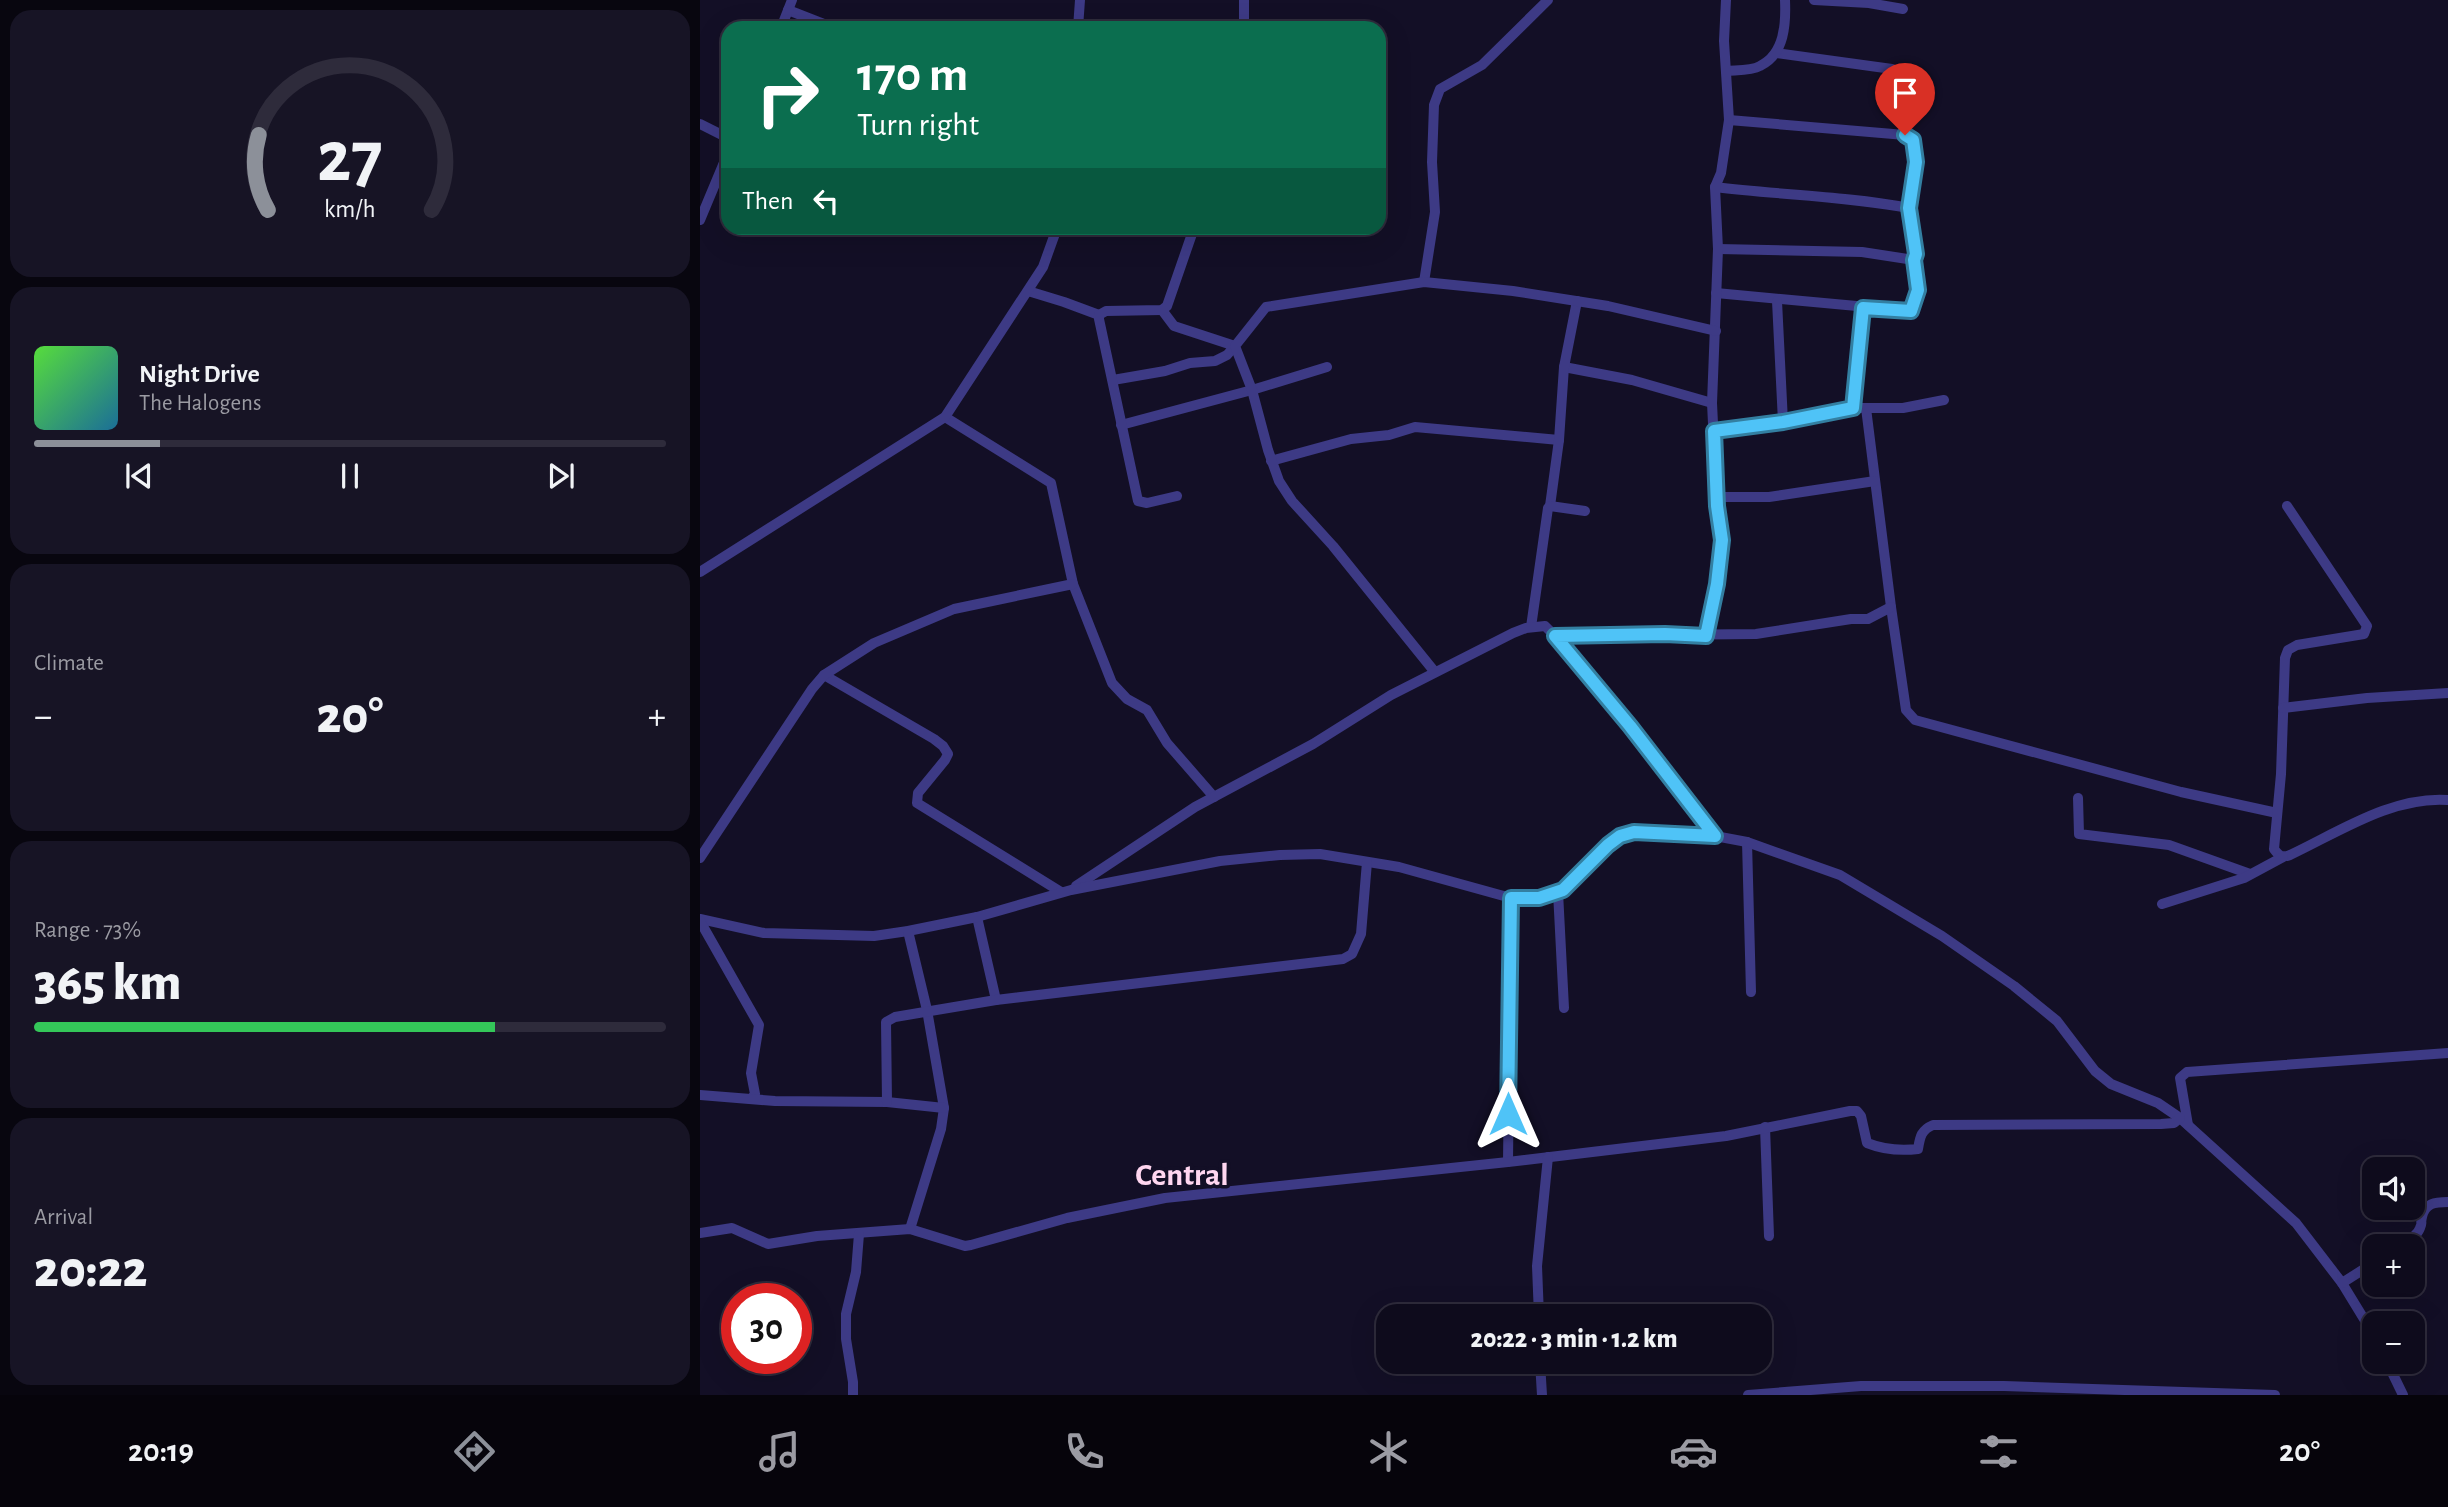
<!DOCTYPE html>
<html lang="en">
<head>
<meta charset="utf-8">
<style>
	body { margin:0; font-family:"Alegreya Sans",sans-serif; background:#171425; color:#f1f3f6; height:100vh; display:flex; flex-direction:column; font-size:26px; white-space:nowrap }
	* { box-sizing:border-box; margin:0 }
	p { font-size:23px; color:#9b9ba3 }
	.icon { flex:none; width:38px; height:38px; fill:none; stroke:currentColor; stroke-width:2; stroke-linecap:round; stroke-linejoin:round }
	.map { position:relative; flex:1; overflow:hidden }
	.sheet { display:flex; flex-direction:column; gap:10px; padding:10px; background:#08060f; width:700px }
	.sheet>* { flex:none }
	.hud { position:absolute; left:21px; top:21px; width:665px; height:214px; border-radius:21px; box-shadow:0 7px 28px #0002,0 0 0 2px #2e2b3b; background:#0b6e4f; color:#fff; overflow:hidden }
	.fabs { position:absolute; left:1662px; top:1157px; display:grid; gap:14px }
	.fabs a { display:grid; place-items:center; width:63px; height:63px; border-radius:14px; background:#0e0b1c; box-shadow:0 7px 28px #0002,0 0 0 2px #2e2b3b; font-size:35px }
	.speed { position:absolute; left:21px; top:1283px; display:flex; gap:14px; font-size:35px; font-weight:700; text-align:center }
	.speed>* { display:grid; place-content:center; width:91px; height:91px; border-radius:50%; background:#0e0b1c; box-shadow:0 7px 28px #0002,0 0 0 2px #2e2b3b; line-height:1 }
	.speed .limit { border:10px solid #d22; background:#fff; color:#111 }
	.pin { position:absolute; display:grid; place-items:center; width:60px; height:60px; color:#fff; margin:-72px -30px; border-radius:50% 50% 50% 0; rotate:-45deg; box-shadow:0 0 7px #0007 }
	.pin .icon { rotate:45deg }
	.me { position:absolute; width:77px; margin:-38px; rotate:0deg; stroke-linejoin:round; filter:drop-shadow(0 0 5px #0008) }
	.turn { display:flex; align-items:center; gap:24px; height:147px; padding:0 21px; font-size:32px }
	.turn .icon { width:91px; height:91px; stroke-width:2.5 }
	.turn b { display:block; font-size:49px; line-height:60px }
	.then { display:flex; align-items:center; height:66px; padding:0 21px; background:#0003; gap:14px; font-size:26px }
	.big { font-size:52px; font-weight:800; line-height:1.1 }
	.sheet .tile { flex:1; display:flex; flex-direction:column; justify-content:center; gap:10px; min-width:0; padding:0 24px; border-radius:21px; background:#171425 }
	.sheet .dial { align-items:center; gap:0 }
	.dial svg { height:182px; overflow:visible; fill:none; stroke:#2e2b3b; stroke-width:7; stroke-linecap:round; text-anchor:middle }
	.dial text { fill:#f1f3f6; stroke:none }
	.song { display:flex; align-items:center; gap:21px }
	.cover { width:84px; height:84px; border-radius:10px; background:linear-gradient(135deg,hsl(110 70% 55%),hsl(200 70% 35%)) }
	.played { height:7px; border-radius:4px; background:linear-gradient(90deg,#8c9099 20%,#2e2b3b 20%) }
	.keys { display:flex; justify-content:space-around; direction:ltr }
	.heat { display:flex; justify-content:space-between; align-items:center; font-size:38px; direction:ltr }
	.charge { height:10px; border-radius:5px; background:linear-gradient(90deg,#34c759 73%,#2e2b3b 0) }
	.trip { position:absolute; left:676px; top:1304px; width:396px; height:70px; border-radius:21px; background:#0e0b1c; box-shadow:0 7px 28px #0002,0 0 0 2px #2e2b3b; font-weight:800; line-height:70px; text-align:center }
	.tabs { display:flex; height:112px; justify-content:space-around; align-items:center; background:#06040b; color:#9b9ba3 }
	.tabs .icon { width:49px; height:49px }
	.tabs .active { color:#8c9099 }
	.tabs b { font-size:32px; color:#f1f3f6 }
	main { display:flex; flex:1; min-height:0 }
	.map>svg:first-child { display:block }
</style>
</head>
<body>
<main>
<section class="sheet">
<div class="tile dial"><svg viewBox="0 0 100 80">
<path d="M14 69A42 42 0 1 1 86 69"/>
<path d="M14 69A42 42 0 0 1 10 36" stroke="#8c9099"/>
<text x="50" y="56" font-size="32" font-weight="700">27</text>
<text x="50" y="72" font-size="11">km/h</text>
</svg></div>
<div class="tile">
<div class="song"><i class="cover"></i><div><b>Night Drive</b><p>The Halogens</p></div></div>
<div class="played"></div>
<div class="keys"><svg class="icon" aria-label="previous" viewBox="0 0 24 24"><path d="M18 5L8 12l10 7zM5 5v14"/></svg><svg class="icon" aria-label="pause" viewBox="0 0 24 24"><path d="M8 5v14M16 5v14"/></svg><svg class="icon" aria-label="next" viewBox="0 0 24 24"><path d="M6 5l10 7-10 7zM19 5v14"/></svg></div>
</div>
<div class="tile"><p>Climate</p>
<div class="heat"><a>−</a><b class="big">20°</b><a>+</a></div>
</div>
<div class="tile"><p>Range · 73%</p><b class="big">365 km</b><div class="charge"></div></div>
<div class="tile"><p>Arrival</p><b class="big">20:22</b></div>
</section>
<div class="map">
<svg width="1748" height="1395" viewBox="0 0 1748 1395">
	<rect width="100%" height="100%" fill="#130f26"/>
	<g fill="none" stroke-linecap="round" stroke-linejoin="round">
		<g stroke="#3d3a85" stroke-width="10">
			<polyline points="544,0 544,28"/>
			<polyline points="1114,0 1169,3 1203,9"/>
			<polyline points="88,10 134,28"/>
			<polyline points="81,28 92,0"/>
			<polyline points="378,28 380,0"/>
			<polyline points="1076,53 1192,69"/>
			<path d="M1026 71C1037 70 1051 71 1060 66 1085 54 1086 23 1085 0"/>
			<polyline points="0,124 28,138"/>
			<path d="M1015 187C1080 195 1145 196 1209 208"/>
			<polyline points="0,220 28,153"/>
			<polyline points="1018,249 1162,252 1214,260"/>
			<polyline points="724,282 735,212 732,162 734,105 740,89 782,65 848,0"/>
			<polyline points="328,291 364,302 399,315"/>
			<polyline points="1016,293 1211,311 1218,290 1214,260 1216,254 1209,208 1216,162 1213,140 1205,135 1029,120"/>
			<polyline points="1077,301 1083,422"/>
			<polyline points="864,367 932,380 1012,403"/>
			<polyline points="413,380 465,371 490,363 515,361 527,355 535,346 474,326 462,310"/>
			<polyline points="1153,408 1163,308"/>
			<polyline points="1166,408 1191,607 1206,710 1215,720 1481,792 1577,813"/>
			<polyline points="245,417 351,483 373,584 412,683 427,699 447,710 467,743 514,797"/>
			<polyline points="421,425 552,390 627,367"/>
			<polyline points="1014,431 1083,422 1153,408 1203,408 1244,400"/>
			<polyline points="571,461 651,439 689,435 715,427 859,440"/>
			<polyline points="477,496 447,503 438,501 399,319 399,315 406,311 462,310 467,306 494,228"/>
			<polyline points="1016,497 1069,497 1175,481"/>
			<polyline points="850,506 859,440 864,367 877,301"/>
			<path d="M1587 506 1667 626 1664 634 1597 645 1588 650 1585 658 1581 774 1574 849C1579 856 1582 858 1590 855 1639 832 1692 796 1748 800"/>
			<polyline points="0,572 245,417 343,267 357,228"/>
			<polyline points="831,627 848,508 850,506 885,511"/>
			<polyline points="855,636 930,726 1015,836"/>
			<polyline points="1006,636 1017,584 1022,539 1017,506 1012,403 1018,249 1015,187 1021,173 1029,120 1024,41 1026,0"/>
			<polyline points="734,671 633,546 592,501 579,481 568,450 552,390 535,346 566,307 724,282 813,291 908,306 1016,331"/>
			<polyline points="124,675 234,739 243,746 248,754 245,760 218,793 217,803 361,892"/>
			<polyline points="1583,708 1667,698 1748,693"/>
			<polyline points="1378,798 1379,834 1469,845 1550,874"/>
			<polyline points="1047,842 1051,992"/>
			<polyline points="0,858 112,689 124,675 174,643 254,609 373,584"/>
			<polyline points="376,886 495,807 613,744 691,695 813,633 826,628 845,626 855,636 1056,634 1151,619 1168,619 1191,607"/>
			<polyline points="858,892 864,1008"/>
			<polyline points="1462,904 1544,878 1583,857"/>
			<polyline points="277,917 296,1000"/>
			<polyline points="0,919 64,933 174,936 208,931 277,917 371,890 520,861 580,855 620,854 699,867 811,898 839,898 863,890 908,845 920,836 934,832 1015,836 1047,842 1140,875 1242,936 1314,986 1357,1021 1395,1071 1411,1084 1458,1103 1480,1118 1596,1223 1642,1283 1675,1337"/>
			<polyline points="0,921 59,1025 51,1073 55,1094 52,1098"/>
			<polyline points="208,931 227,1010 244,1108 241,1129 210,1229"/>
			<polyline points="0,1095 75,1101 187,1102 244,1108"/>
			<polyline points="187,1102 186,1022 195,1017 296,1000 643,959 652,954 661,934 667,862"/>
			<polyline points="1488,1125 1480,1078 1487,1072 1748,1053"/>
			<polyline points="1065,1127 1069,1236"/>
			<polyline points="808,1162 811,898"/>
			<path d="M0 1233 32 1228 68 1244 117 1236 210 1229 265 1246 271 1245 367 1218 465 1198 808 1162 1026 1136 1150 1111H1157L1161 1116 1167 1143C1182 1149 1201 1151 1218 1149 1220 1137 1221 1130 1233 1125L1461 1124 1474 1123 1480 1118"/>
			<path d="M1699 1246C1706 1241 1717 1237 1720 1228 1723 1221 1720 1225 1722 1217 1725 1203 1735 1202 1748 1202"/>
			<polyline points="1642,1283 1675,1262"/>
			<polyline points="839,1316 837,1266 848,1157"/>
			<polyline points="840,1362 842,1395"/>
			<polyline points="1687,1362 1703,1395"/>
			<polyline points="153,1395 153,1382 146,1339 146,1314 156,1272 159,1234"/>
			<polyline points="1048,1395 1161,1386 1304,1386 1575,1395"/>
		</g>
	</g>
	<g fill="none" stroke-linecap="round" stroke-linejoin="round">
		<g stroke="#337fa1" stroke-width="18">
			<polyline id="route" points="808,1114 811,898 839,898 863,890 908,845 920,836 934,832 1015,836 930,726 855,636 965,634 1006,636 1017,584 1022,540 1017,506 1014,431 1083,422 1153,408 1163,308 1211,311 1218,290 1214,260 1216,254 1209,208 1216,162 1213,140 1205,135"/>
		</g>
		<use href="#route" stroke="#4fc3f7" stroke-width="12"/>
	</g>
	<g text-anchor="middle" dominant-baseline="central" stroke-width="7" stroke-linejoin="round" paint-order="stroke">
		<g font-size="32" font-weight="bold" fill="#ffd6f0" stroke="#130f26">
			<text x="482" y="1175">Central</text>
		</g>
	</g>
</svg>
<div class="fabs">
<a><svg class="icon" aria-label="sound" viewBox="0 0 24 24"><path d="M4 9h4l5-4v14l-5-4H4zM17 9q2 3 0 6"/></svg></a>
<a>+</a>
<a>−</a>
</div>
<div class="speed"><div class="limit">30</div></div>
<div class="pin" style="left:1205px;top:135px;background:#d93025"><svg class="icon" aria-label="arrive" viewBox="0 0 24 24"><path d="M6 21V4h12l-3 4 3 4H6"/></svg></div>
<svg class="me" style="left:808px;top:1114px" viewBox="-20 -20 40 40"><path d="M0-17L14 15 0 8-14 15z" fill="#4fc3f7" stroke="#fff" stroke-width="4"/></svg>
<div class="trip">20:22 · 3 min · 1.2 km</div>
<div class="hud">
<div class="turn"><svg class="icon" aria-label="right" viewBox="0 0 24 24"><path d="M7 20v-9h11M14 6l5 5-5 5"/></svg><div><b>170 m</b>Turn right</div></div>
<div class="then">Then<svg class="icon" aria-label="left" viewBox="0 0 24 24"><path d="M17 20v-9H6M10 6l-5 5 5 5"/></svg></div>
</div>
</div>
</main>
<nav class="tabs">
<b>20:19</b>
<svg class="icon active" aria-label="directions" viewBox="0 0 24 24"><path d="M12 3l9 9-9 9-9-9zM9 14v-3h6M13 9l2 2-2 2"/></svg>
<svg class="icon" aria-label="music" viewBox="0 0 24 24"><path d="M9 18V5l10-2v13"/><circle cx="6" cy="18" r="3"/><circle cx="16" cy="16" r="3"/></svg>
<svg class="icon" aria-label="phone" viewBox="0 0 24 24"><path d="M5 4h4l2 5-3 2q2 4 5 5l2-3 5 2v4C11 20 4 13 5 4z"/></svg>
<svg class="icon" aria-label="climate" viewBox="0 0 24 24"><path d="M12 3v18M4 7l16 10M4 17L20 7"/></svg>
<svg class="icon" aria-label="car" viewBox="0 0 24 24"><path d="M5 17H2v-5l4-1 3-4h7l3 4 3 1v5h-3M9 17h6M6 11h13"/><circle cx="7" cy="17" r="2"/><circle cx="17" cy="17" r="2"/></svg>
<svg class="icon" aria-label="filters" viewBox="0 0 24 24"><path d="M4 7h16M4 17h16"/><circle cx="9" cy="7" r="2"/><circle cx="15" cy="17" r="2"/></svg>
<b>20°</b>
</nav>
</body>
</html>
